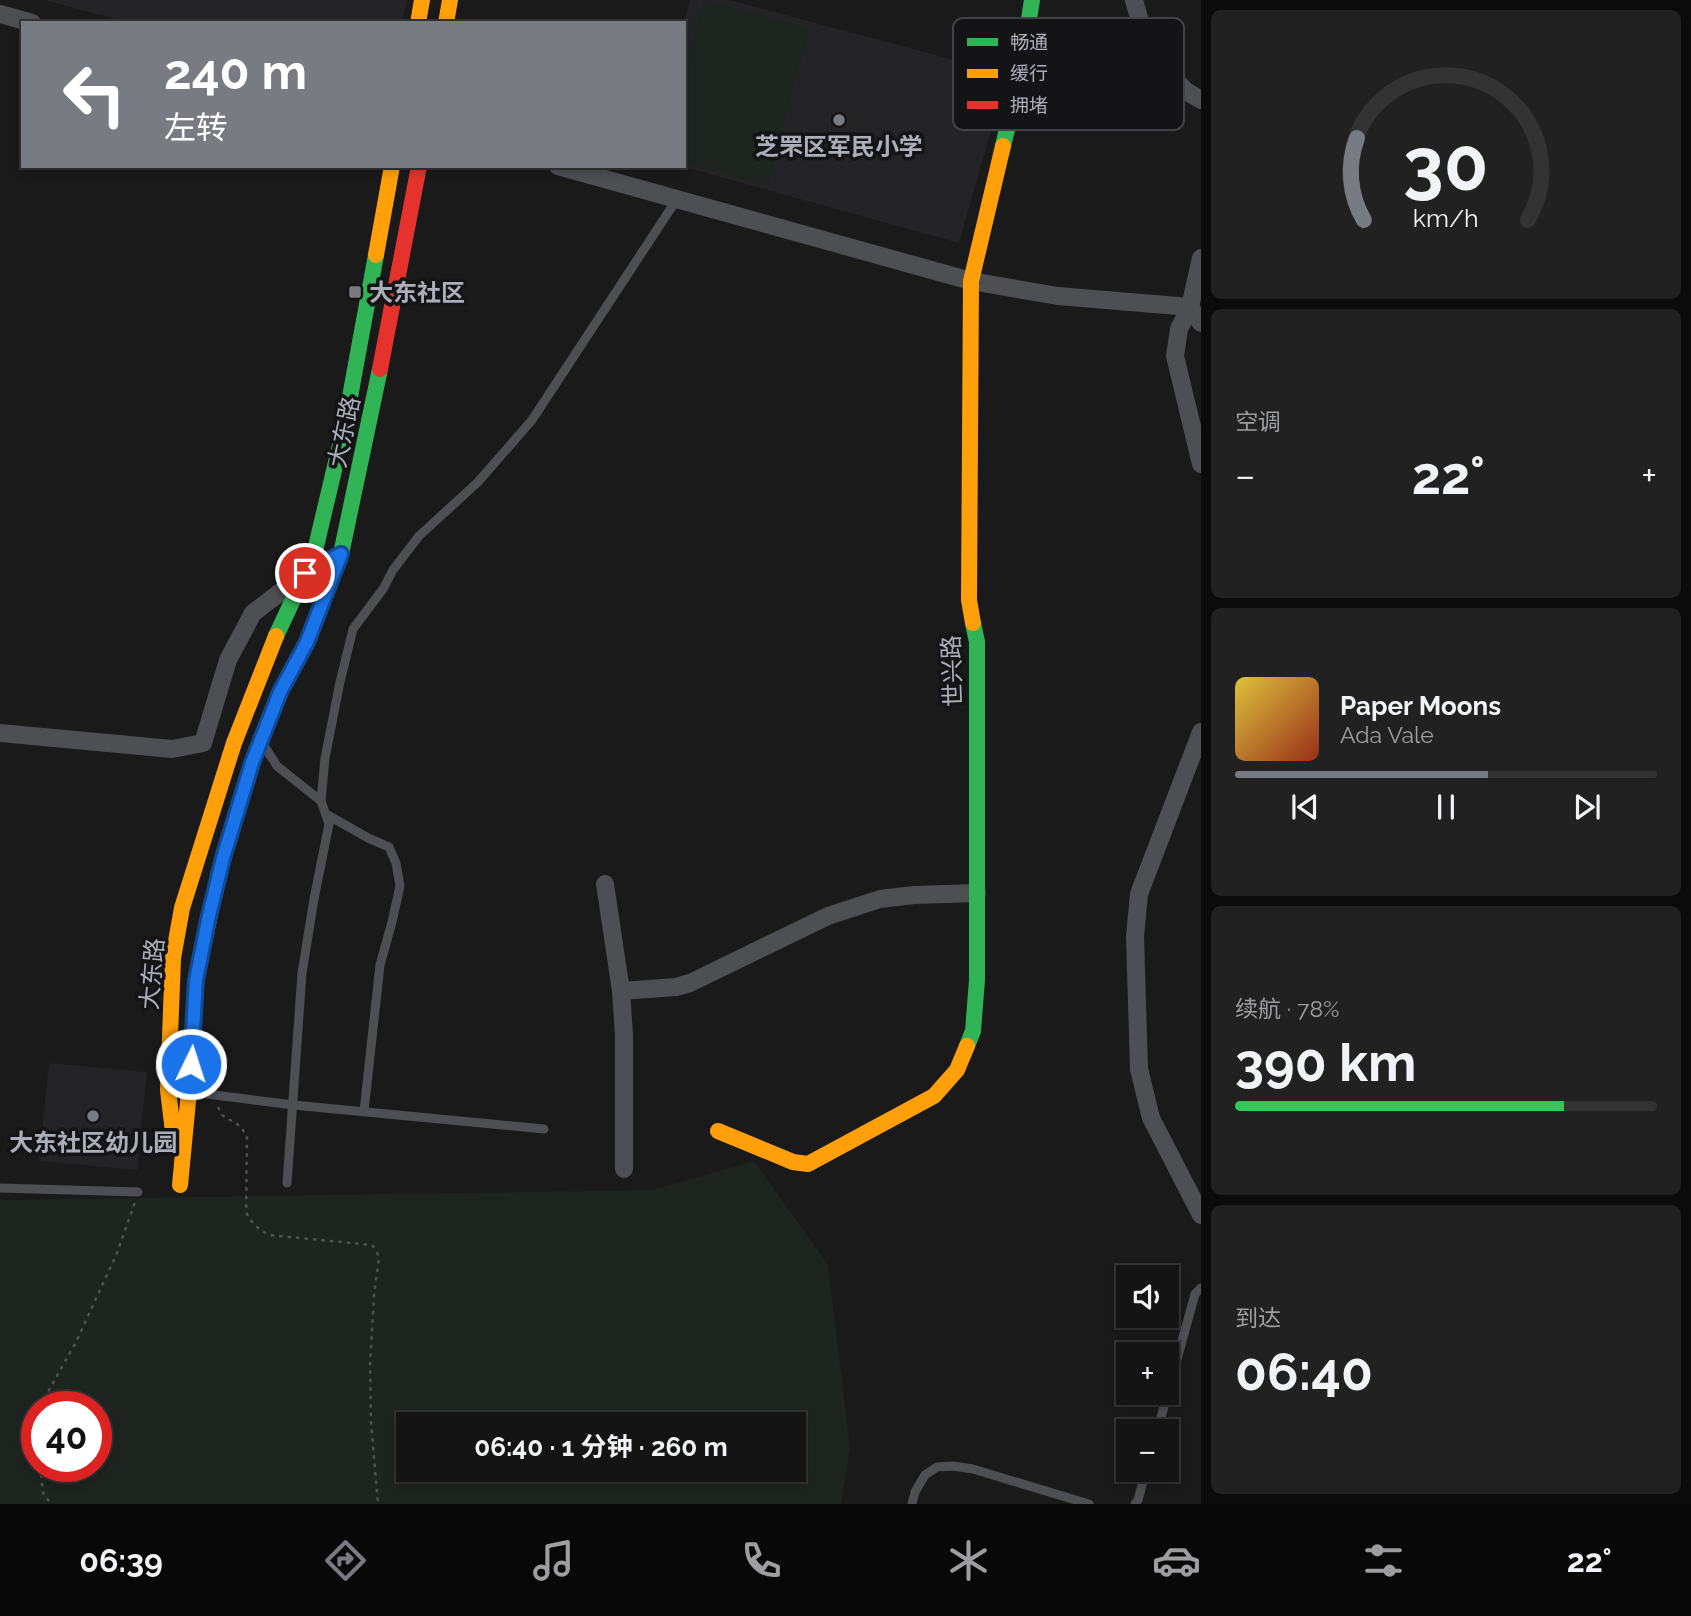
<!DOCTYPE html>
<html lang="zh">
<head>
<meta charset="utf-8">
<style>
	body { margin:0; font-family:Raleway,"Noto Sans SC",sans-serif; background:#212122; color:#f1f3f6; height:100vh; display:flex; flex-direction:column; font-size:26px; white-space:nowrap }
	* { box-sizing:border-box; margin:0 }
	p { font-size:23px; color:#9d9ea0 }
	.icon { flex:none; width:38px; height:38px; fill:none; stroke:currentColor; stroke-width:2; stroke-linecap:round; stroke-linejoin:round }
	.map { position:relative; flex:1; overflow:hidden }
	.details { display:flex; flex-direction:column; gap:10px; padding:10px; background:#0b0b0b; width:490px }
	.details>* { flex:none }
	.hud { position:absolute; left:21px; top:21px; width:665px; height:147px; border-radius:0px; box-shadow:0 4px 10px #0003,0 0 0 2px #333334; background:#797b82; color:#fff; overflow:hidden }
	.tools { position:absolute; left:1116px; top:1265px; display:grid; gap:14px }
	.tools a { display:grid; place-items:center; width:63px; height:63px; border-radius:0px; background:#141414; box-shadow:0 4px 10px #0003,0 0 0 2px #333334; font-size:35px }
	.speed { position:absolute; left:21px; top:1391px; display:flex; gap:14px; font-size:35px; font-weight:700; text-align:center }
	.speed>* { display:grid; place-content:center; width:91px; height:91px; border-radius:50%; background:#141414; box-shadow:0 4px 10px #0003,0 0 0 2px #333334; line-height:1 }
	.speed .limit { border:10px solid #d22; background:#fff; color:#111 }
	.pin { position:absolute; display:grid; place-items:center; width:60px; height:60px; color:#fff; margin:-30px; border:4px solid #fff; border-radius:50%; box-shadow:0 2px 7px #0007 }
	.me { position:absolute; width:77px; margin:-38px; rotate:4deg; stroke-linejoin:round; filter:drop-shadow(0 0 5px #0008) }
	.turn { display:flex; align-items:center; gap:24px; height:147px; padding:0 28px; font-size:32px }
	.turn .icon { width:91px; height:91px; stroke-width:2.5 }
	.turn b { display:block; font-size:49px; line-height:60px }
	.big { font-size:52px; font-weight:700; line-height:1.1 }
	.details .tile { flex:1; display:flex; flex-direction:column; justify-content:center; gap:10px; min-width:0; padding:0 24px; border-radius:10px; background:#212122 }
	.details .dial { align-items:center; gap:0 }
	.dial svg { height:182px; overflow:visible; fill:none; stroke:#333334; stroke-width:7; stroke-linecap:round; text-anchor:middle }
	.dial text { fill:#f1f3f6; stroke:none }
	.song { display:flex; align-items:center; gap:21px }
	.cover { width:84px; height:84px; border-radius:10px; background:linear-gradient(135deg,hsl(50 70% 55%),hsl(10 70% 35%)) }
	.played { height:7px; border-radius:4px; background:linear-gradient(90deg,#797b82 60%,#333334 60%) }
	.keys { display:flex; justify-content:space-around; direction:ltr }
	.heat { display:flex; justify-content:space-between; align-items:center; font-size:38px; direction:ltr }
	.charge { height:10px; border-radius:5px; background:linear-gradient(90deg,#34c759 78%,#333334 0) }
	.trip { position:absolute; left:396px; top:1412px; width:410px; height:70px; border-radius:0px; background:#141414; box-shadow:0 4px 10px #0003,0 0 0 2px #333334; font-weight:700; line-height:70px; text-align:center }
	.tab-bar { display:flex; height:112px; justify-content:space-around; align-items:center; background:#080808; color:#9d9ea0 }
	.tab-bar .icon { width:49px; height:49px }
	.tab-bar .current { color:#797b82 }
	.tab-bar b { font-size:32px; color:#f1f3f6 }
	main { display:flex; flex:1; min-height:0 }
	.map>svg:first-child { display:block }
</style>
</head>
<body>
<main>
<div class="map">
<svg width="1201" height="1504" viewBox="0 0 1201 1504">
	<rect width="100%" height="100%" fill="#1a1a1a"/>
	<g fill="#242427">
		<polygon points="45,0 407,0 402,23 130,23"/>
		<polygon points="690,0 729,0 1007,74 959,243 681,166 684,166 684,26"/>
		<polygon points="49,1063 147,1072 137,1170 39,1161"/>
	</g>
	<g fill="#1e2420" fill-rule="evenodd">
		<polygon points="704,0 809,28 768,186 684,163 684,75"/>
		<path d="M754 1161 828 1265 850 1448 841 1504H0V1200L653 1190ZM37 1407H96V1466H37ZM408 1424H793V1470H408Z"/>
	</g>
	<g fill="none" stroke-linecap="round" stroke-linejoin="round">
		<g stroke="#505154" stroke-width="2.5" stroke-dasharray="3.5 5" stroke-linecap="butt">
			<path d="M218 1107 222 1115 240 1126 247 1136 246 1212C251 1223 258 1229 269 1235L372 1245 376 1250 379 1258 374 1295 370 1365 371 1422 378 1504"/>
			<polyline points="42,1407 44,1399 76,1342 117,1253 135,1202"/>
			<polyline points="40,1466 43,1493 51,1504"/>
		</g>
		<g stroke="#4e4f53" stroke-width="9">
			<polyline points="263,744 277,766 321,801"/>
			<polyline points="326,814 368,838 389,847 396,863 400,886 392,922 380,965 364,1111"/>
			<polyline points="191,1092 293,1105 544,1129"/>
			<polyline points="287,1183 302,973 314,899 329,824 321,801 325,758 340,682 353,629 383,589 393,570 419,536 478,482 532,420 677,199"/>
			<polyline points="0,1188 138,1192"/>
			<polyline points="1157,1432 1195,1294 1201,1288"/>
			<polyline points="912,1504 915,1492 925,1475 937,1467 953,1466 973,1469 1089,1504"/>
			<polyline points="1135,1504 1138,1500 1146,1470"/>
		</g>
		<g stroke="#4e4f53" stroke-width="18">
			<polyline points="1134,0 1149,54 1186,91 1201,100"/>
			<polyline points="0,14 32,23"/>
			<polyline points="558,166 971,281 1058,296 1190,307 1201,323"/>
			<polyline points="1201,258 1190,307 1179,329 1175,356 1201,464"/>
			<polyline points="1201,732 1139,894 1135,936 1139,1069 1151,1118 1201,1215"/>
			<polyline points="0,733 172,749 203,743 228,660 253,613 304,574"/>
			<polyline points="605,884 621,991 624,1035 624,1169"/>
			<polyline points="621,991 676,987 690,983 828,916 880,899 914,895 977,893"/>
		</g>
		<g stroke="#30b455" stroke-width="16">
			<polyline points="1003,146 1020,76 1032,0"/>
			<polyline points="276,636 314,555 345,424 376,255"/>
			<polyline points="211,909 223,858 252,763 280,692 307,642 341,554 380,369"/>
			<polyline points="967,1046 973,1031 977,980 977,642 973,623"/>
		</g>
		<g stroke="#ff9f0a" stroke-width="16">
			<polyline points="418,23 422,0"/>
			<polyline points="446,23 450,0"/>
			<polyline points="376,255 392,166"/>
			<polyline points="973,623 969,600 971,281 1003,146"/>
			<polyline points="718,1131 793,1162 808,1164 934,1096 957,1070 967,1046"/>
			<polyline points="174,1140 168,1090 173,958 182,908 234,743 276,636"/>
			<polyline points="180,1185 189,1091 196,980 211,909"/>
		</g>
		<polyline stroke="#e5322d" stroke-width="16" points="380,369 419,166"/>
	</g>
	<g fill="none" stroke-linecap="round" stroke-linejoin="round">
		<g stroke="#114b97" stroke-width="18">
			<polyline id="route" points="191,1064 196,980 208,920 223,858 252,763 280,692 307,642 341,554 305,573"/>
		</g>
		<use href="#route" stroke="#1a73e8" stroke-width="12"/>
	</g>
	<g fill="#797b82" stroke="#141416" stroke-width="2.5">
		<circle cx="839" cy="120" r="7"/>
		<rect x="348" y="285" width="14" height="14" rx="3.5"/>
		<circle cx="93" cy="1116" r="7"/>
	</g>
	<g text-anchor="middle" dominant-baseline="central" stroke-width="7" stroke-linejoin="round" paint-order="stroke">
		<g font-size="24" font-weight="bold" fill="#acafba" stroke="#141416">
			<text x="839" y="146">芝罘区军民小学</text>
			<text x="369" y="292" text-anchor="start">大东社区</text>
			<text x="93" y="1142">大东社区幼儿园</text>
		</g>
		<g font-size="24" fill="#acafba" stroke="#141416">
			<text transform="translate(344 432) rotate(-78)">大东路</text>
			<text transform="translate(952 671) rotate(-92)">世兴路</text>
			<text transform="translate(152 974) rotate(-85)">大东路</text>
		</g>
	</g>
	<rect x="953" y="18" width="231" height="112" rx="10" fill="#141416" stroke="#424247" stroke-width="2"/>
	<rect x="967" y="38" width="31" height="8" fill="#30b455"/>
	<rect x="967" y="69" width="31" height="9" fill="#ff9f0a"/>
	<rect x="967" y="101" width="31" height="8" fill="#e5322d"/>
	<g font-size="19" fill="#acafba">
		<text x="1010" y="49">畅通</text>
		<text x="1010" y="80">缓行</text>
		<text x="1010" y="112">拥堵</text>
	</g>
</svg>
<div class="tools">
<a><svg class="icon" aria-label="sound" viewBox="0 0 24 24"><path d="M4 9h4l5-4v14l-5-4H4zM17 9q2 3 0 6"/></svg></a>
<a>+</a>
<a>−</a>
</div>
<div class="speed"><div class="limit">40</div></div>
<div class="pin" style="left:305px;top:573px;background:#d93025"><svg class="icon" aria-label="arrive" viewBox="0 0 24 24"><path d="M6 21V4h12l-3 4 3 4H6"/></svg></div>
<svg class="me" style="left:191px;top:1064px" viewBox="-20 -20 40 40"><circle r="17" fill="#1a73e8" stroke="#fff" stroke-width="3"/><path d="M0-11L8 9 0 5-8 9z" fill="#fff"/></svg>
<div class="trip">06:40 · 1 分钟 · 260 m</div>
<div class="hud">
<div class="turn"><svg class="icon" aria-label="left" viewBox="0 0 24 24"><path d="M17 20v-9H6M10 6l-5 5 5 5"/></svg><div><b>240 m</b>左转</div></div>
</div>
</div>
<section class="details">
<div class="tile dial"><svg viewBox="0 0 100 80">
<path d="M14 69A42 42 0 1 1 86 69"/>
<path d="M14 69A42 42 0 0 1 11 33" stroke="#797b82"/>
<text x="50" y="56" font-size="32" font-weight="700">30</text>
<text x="50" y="72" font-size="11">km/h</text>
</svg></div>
<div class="tile"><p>空调</p>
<div class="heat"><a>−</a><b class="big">22°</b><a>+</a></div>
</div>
<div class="tile">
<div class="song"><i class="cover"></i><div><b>Paper Moons</b><p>Ada Vale</p></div></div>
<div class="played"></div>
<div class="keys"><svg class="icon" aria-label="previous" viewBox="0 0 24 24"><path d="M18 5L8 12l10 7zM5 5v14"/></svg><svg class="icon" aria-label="pause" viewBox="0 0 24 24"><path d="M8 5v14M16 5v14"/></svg><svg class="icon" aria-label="next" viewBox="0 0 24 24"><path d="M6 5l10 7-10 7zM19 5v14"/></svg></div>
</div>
<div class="tile"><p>续航 · 78%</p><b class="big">390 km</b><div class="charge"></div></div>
<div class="tile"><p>到达</p><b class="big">06:40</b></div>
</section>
</main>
<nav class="tab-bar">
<b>06:39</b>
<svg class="icon current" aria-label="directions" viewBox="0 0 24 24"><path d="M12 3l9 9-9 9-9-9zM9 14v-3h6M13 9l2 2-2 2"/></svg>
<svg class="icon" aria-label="music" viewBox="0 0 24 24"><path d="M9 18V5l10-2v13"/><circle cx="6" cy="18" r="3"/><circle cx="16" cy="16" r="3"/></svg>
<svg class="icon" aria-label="phone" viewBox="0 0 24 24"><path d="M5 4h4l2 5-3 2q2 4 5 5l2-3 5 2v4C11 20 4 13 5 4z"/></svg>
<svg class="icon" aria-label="climate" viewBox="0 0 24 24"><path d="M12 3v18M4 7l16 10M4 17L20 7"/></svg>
<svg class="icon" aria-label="car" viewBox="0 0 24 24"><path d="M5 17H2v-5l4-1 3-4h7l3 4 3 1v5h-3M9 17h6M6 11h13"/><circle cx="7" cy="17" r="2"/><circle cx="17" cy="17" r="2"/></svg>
<svg class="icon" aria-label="filters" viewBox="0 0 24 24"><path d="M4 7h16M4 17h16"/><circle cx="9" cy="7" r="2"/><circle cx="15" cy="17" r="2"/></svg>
<b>22°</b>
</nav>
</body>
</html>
